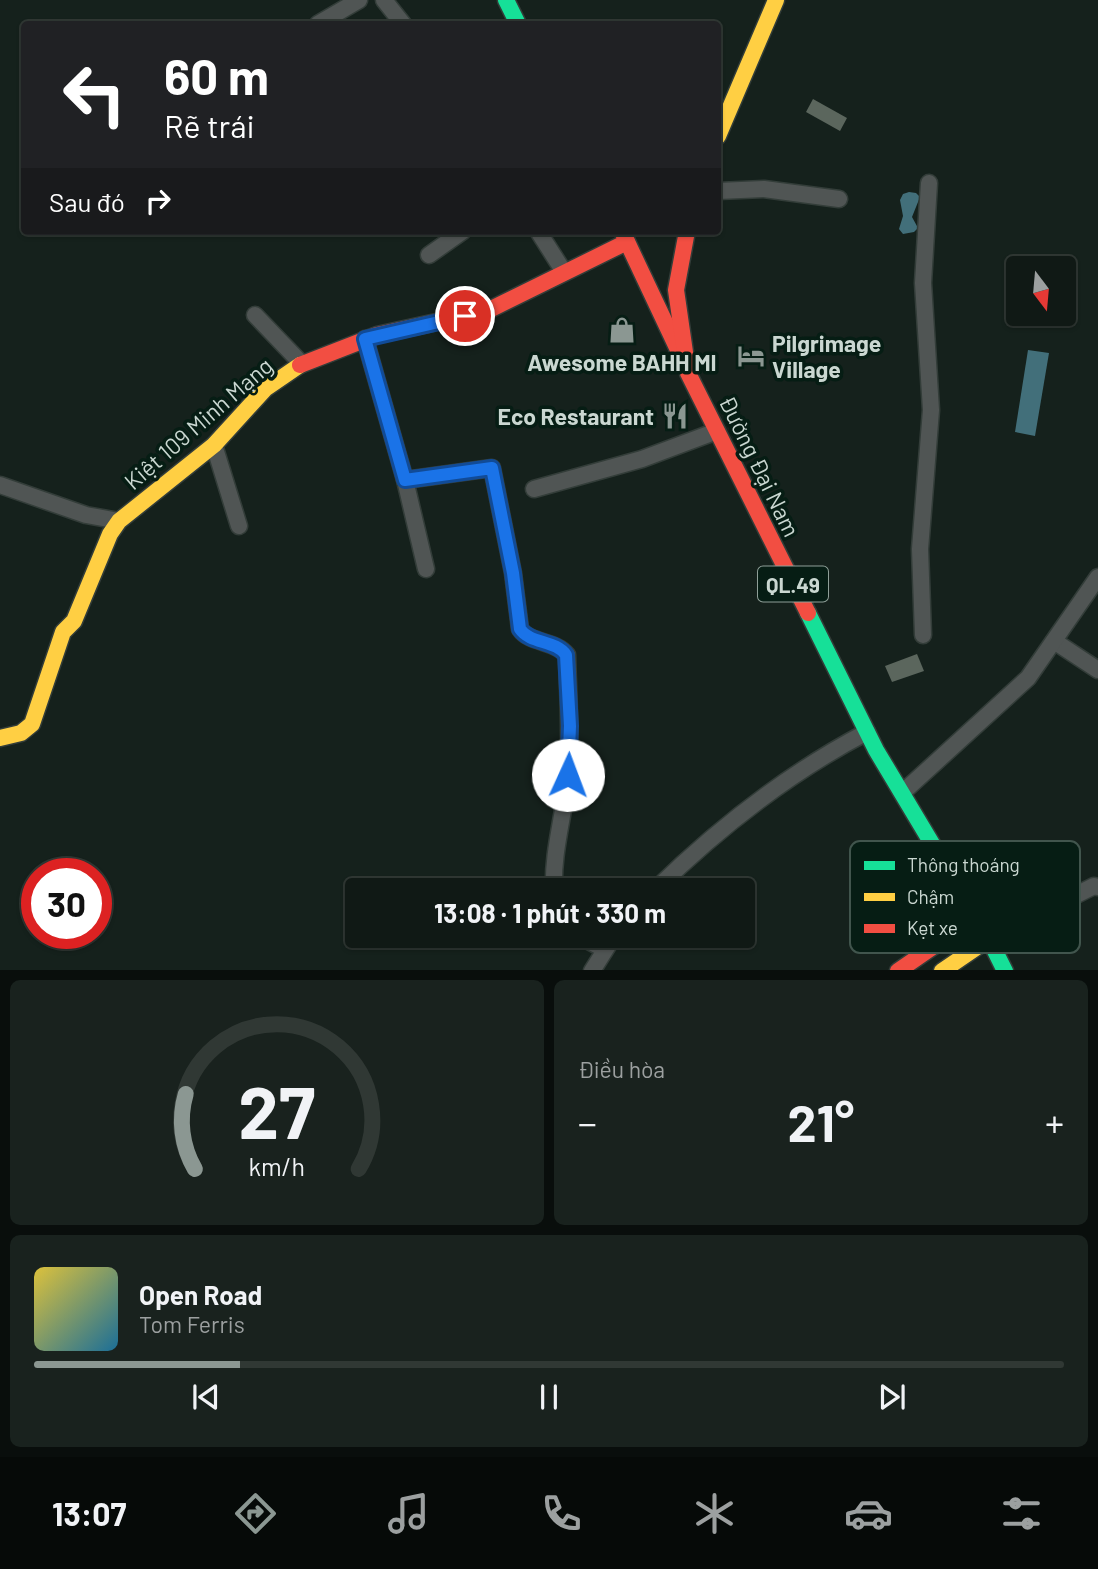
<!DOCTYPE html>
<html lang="vi">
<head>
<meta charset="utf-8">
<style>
	body { margin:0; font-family:Barlow,sans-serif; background:#19221e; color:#f1f3f6; height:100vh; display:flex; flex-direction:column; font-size:26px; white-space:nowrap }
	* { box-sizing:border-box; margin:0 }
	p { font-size:23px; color:#9ca0a0 }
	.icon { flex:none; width:38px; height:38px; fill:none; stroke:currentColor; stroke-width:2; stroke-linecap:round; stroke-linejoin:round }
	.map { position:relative; height:970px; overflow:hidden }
	.details { display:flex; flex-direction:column; gap:10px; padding:10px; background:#090e0c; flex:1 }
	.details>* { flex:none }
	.guide { position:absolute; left:21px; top:21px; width:700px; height:214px; border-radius:7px; box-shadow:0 2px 5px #0004,0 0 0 2px #303834; background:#202124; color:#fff; overflow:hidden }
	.needle { width:46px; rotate:164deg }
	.buttons { position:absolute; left:1006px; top:256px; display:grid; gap:14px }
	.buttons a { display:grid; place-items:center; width:70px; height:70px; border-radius:7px; background:#101915; box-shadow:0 2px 5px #0004,0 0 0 2px #303834; font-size:35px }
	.speed { position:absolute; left:21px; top:858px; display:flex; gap:14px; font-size:35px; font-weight:700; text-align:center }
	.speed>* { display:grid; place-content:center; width:91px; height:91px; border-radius:50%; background:#101915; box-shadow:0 2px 5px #0004,0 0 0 2px #303834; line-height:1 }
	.speed .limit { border:10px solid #d22; background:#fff; color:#111 }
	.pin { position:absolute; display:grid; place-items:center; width:60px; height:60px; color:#fff; margin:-30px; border:4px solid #fff; border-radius:50%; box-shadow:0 2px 7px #0007 }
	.me { position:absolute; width:77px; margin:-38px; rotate:2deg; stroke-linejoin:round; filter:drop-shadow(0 0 5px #0008) }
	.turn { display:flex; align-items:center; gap:24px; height:147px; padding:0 28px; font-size:32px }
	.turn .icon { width:91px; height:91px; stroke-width:2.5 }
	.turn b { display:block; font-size:49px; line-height:60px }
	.then { display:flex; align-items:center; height:66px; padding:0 28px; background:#0003; gap:14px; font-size:26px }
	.big { font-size:52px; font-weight:700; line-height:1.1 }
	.details .widget { flex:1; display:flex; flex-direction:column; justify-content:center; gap:10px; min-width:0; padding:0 24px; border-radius:10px; background:#19221e }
	.details .dial { align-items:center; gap:0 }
	.dial svg { height:182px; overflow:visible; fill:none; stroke:#303834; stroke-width:7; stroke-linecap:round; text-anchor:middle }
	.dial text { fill:#f1f3f6; stroke:none }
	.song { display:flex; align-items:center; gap:21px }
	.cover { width:84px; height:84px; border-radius:10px; background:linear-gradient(135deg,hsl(50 70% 55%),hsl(200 70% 35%)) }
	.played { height:7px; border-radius:4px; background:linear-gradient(90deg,#8b9792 20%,#303834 20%) }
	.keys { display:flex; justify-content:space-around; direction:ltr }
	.heat { display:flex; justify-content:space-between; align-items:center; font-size:38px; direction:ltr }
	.details .tiles { flex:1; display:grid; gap:10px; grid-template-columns:1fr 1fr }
	.widget:last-child { grid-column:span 2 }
	.trip { position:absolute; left:345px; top:878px; width:410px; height:70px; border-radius:7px; background:#101915; box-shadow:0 2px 5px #0004,0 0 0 2px #303834; font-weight:700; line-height:70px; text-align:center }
	.tab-bar { display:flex; height:112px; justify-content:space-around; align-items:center; background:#060a08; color:#9ca0a0 }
	.tab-bar .icon { width:49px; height:49px }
	.tab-bar .active { color:#8b9792 }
	.tab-bar b { font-size:32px; color:#f1f3f6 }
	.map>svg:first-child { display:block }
</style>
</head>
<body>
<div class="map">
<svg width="1098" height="971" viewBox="0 0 1098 971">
	<rect width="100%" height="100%" fill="#15211c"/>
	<g fill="#426f7a">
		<polygon points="909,192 916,193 920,197 912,217 918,228 914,232 903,234 899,229 903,216 900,200 903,194"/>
		<polygon points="1028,350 1049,353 1035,436 1015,432"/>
	</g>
	<g fill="#5b665d">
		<polygon points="813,99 847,118 840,131 806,112"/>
		<polygon points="917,654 924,671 892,682 885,666"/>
	</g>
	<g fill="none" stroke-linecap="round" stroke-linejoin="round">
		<g stroke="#333d39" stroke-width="19">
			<g id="street">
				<polyline points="384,0 403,24"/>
				<polyline points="318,24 359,0"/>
				<polyline points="718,191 764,189 839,199"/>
				<polyline points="538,231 564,272"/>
				<polyline points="429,255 463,231"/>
				<polyline points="255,315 302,364"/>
				<polyline points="365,339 405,480 426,569"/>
				<polyline points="214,445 239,526"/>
				<path d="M405 480 492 468 513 573 520 629C530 644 555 640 567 655 568 695 571 734 568 773 565 813 552 851 554 891"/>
				<polyline points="0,485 86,515 119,521"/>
				<polyline points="534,489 642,459 717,431"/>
				<polyline points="923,635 920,549 931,410 923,283 929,183"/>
				<polyline points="1054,641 1098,670"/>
				<polyline points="902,793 1028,678 1098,577"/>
				<path d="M654 891C718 828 787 774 867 732"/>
				<polyline points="579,936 604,949"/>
				<polyline points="989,939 1094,886 1098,887"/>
				<polyline points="592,971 614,936"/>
			</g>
		</g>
		<g stroke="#333d39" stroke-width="19">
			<g id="fast">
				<polyline points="506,0 518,24"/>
				<polyline points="808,613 876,750 989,939 1005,971"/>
			</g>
		</g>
		<g stroke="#333d39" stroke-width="19">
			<g id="slow">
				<polyline points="718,136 776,0"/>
				<polyline points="0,738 21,733 32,724 63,632 74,621 110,534 119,521 214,445 265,389 300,365"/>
				<polyline points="942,971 989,939"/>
			</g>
		</g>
		<g stroke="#333d39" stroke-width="19">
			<g id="jam">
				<polyline points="622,231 680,354"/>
				<polyline points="687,231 676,290 688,373 808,613"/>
				<polyline points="300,365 377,335 487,311 627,242"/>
				<polyline points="898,971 976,917"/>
			</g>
		</g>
		<use href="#street" stroke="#505554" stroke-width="16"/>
		<use href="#fast" stroke="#16e098" stroke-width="16"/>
		<use href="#slow" stroke="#ffcf43" stroke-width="16"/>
		<use href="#jam" stroke="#f24e42" stroke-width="16"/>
	</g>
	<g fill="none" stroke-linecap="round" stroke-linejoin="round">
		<g stroke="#114b97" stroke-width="18">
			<path id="route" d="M465 316 365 339 405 480 492 468 513 573 520 629C530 644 556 640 566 655L570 726 568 775"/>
		</g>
		<use href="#route" stroke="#1a73e8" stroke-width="12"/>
	</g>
	<defs>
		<g id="shop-bare" transform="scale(2.1)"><path d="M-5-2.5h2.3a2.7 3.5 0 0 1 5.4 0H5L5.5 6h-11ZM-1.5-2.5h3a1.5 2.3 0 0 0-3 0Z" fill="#8b9792" stroke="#061d14" stroke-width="2.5" paint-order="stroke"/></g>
		<g id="hotel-bare" transform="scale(2.1)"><path d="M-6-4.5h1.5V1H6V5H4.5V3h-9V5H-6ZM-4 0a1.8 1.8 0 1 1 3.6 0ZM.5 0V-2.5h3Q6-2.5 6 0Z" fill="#8b9792" stroke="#061d14" stroke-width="2.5" paint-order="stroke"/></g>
		<g id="restaurant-bare" transform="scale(2.1)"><path d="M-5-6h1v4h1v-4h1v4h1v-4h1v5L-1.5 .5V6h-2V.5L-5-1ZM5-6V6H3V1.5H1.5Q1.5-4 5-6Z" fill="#8b9792" stroke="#061d14" stroke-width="2.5" paint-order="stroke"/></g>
	</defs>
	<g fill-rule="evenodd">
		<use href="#shop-bare" x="622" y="330"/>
		<use href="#hotel-bare" x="751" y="356"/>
		<use href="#restaurant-bare" x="675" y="416"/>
	</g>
	<g text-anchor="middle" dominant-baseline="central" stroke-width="7" stroke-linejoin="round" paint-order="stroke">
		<rect fill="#061d14" stroke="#8f9f98" stroke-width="2" x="758" y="566.5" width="70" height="35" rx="5"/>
		<g font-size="21" font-weight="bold" fill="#cad7d1">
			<text x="793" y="584">QL.49</text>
		</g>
		<g font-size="23" font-weight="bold" fill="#cad7d1" stroke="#061d14" text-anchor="start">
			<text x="772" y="343">Pilgrimage<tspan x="772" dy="26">Village</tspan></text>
			<text x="622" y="362" text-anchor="middle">Awesome BAHH MI</text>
			<text x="654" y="416" text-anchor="end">Eco Restaurant</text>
		</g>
		<g font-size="23" fill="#cad7d1" stroke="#061d14">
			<text transform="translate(198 423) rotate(-41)">Kiệt 109 Minh Mạng</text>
			<text transform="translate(760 466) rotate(64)">Đường Đại Nam</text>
		</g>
	</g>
	<rect x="850" y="841" width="230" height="112" rx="10" fill="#061d14" stroke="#41554d" stroke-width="2"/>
	<rect x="864" y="861" width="31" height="9" fill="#16e098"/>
	<rect x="864" y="893" width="31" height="8" fill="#ffcf43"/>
	<rect x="864" y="924" width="31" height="9" fill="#f24e42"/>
	<g font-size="19" fill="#cad7d1">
		<text x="907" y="872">Thông thoáng</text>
		<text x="907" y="904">Chậm</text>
		<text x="907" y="935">Kẹt xe</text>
	</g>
</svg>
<div class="buttons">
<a><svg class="needle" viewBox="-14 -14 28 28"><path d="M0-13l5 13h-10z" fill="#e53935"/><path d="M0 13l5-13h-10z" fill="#9ca0a0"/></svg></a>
</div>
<div class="speed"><div class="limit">30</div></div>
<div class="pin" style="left:465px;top:316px;background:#d93025"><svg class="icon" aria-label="arrive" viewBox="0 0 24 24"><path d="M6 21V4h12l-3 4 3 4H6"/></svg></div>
<svg class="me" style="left:568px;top:775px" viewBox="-20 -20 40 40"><circle r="19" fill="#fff"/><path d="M0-13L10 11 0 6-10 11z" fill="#1a73e8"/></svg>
<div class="trip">13:08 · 1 phút · 330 m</div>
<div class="guide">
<div class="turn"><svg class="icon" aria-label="left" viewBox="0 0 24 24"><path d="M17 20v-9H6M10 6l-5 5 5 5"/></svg><div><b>60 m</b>Rẽ trái</div></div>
<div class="then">Sau đó<svg class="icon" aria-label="right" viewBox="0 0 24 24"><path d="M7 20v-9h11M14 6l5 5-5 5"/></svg></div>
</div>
</div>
<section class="details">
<div class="tiles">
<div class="widget dial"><svg viewBox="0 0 100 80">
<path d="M14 69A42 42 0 1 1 86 69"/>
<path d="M14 69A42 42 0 0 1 10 36" stroke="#8b9792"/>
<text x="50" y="56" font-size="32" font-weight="700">27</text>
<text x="50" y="72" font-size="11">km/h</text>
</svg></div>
<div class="widget"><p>Điều hòa</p>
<div class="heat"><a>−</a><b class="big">21°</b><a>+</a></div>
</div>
<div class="widget">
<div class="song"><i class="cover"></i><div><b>Open Road</b><p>Tom Ferris</p></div></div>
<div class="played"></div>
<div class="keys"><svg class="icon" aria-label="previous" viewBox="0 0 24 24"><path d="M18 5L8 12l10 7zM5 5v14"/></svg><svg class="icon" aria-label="pause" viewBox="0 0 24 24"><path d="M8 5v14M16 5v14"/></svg><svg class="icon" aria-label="next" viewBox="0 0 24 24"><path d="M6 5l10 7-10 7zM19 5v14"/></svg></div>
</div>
</div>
</section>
<nav class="tab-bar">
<b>13:07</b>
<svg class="icon active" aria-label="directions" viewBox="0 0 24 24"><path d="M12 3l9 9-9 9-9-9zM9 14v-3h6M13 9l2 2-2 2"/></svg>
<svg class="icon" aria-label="music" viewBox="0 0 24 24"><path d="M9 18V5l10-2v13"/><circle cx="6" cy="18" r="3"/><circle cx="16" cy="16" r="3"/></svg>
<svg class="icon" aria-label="phone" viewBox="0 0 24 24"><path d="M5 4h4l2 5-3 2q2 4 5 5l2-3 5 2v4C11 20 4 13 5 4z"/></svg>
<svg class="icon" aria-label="climate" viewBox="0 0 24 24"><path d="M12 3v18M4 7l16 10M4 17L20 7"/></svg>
<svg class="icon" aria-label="car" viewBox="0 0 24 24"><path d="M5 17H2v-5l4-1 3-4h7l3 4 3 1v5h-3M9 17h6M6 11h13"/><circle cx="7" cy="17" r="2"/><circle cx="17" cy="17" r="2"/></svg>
<svg class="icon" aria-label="filters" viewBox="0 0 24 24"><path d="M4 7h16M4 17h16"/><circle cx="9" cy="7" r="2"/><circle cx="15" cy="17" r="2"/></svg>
</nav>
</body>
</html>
